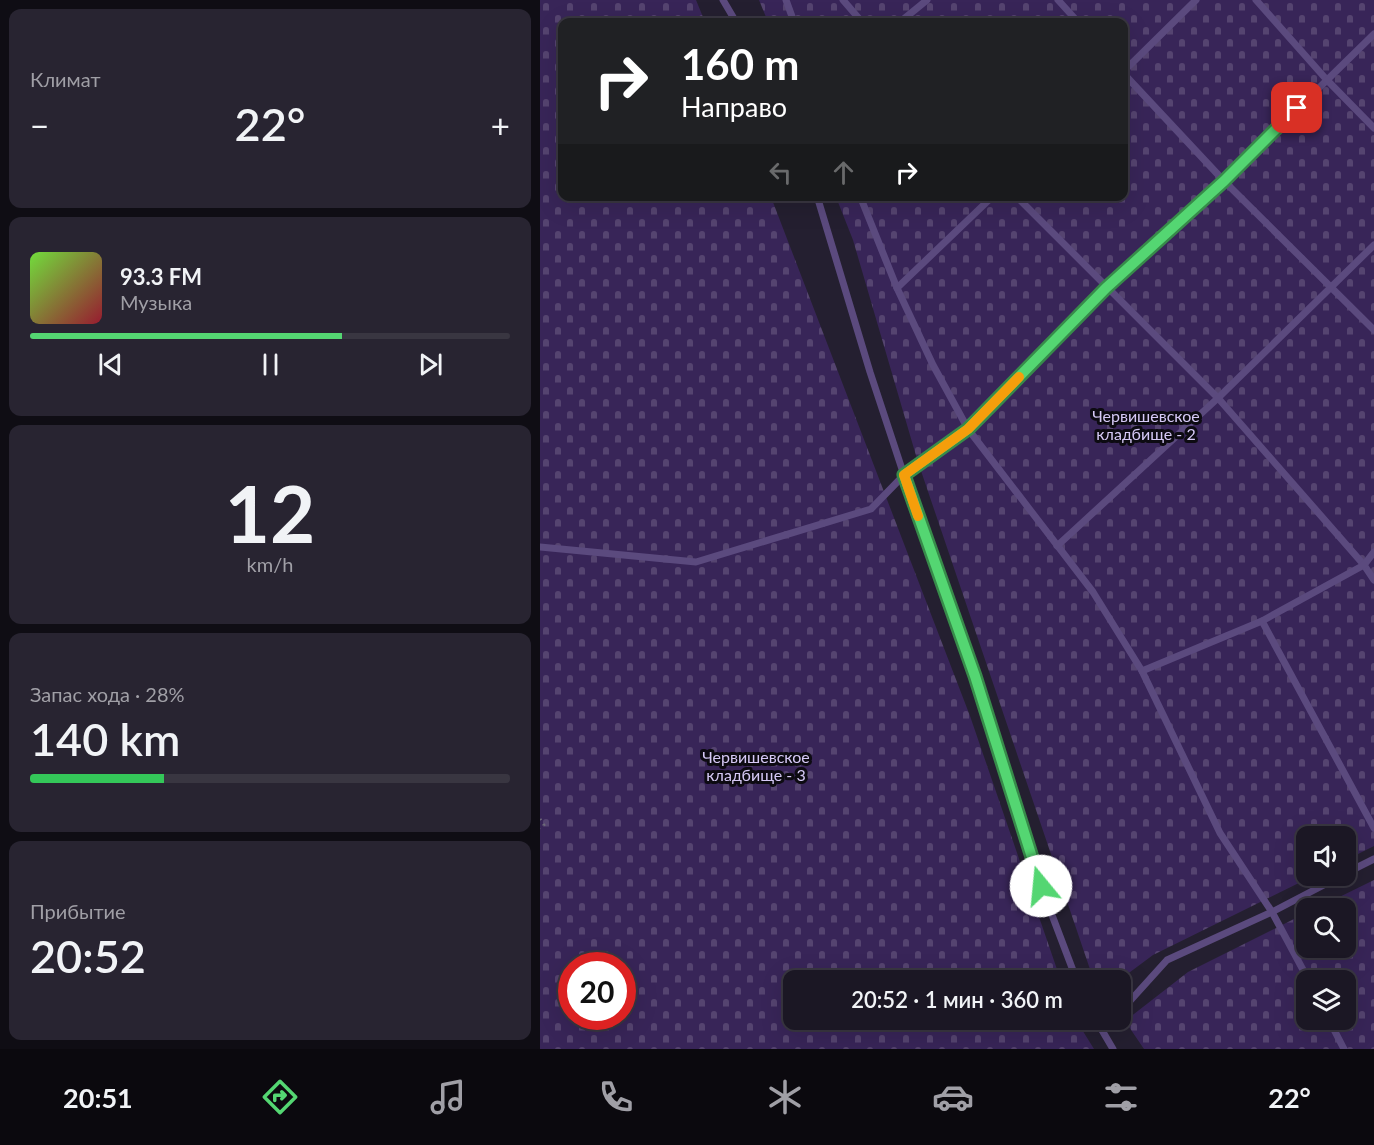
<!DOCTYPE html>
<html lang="ru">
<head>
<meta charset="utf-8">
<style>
	body { margin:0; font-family:Lato,sans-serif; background:#282431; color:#f1f3f6; height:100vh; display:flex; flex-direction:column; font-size:22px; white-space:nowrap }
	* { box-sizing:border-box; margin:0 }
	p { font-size:20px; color:#a09fa6 }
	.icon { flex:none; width:33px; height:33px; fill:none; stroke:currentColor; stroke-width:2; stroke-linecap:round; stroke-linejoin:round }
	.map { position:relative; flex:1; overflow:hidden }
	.drawer { display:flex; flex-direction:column; gap:9px; padding:9px; background:#0f0d14; width:540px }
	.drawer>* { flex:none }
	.guide { position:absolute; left:18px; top:18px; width:570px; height:183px; border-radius:12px; box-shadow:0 6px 24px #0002,0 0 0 2px #393641; background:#202124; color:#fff; overflow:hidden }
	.fabs { position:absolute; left:756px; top:826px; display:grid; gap:12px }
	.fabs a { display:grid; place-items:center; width:60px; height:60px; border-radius:12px; background:#1b1724; box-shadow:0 6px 24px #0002,0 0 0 2px #393641; font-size:30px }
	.speed { position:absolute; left:18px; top:952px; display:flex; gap:12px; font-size:30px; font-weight:700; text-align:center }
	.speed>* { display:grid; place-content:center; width:78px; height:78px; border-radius:50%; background:#1b1724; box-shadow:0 6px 24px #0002,0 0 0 2px #393641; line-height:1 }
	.speed .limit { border:9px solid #d22; background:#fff; color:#111 }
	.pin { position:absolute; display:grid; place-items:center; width:51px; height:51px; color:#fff; margin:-26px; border-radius:12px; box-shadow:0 3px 9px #0006 }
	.me { position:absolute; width:66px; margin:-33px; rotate:343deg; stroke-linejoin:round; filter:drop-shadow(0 0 4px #0008) }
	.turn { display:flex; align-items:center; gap:21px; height:126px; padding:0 24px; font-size:27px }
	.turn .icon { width:78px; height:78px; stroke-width:2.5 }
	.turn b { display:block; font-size:42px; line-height:51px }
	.lanes { display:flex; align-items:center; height:57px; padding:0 24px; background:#0003; justify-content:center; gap:30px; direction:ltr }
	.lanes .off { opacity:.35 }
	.big { font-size:45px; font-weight:600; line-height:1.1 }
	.drawer .widget { flex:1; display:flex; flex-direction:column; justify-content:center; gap:9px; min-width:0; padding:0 21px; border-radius:12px; background:#282431 }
	.drawer .dial { align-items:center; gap:0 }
	.dial b { font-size:78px; line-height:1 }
	.song { display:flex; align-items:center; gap:18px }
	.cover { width:72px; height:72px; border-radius:9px; background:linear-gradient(135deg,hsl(100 70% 55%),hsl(350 70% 35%)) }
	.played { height:6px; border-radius:3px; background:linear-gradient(90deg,#54d672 65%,#393641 65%) }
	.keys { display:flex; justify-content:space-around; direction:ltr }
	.heat { display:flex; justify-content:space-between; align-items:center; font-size:33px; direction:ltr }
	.charge { height:9px; border-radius:4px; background:linear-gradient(90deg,#34c759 28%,#393641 0) }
	.trip { position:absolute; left:243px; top:970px; width:348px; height:60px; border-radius:12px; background:#1b1724; box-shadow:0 6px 24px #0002,0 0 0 2px #393641; font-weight:600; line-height:60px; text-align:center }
	.tabs { display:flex; height:96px; justify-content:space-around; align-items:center; background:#0b090e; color:#a09fa6 }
	.tabs .icon { width:42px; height:42px }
	.tabs .current { color:#54d672 }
	.tabs b { font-size:27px; color:#f1f3f6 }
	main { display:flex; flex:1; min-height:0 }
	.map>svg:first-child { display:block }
</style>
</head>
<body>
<main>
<section class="drawer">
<div class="widget"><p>Климат</p>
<div class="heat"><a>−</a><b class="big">22°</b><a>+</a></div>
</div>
<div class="widget">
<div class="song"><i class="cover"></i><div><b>93.3 FM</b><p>Музыка</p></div></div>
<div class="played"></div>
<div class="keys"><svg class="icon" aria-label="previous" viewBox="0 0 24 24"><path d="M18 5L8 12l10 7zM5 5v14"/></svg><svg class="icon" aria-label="pause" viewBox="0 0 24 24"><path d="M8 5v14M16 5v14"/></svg><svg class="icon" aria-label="next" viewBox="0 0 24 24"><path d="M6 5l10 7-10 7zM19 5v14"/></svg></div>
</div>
<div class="widget dial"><b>12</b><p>km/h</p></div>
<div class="widget"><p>Запас хода · 28%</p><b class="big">140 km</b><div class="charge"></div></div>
<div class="widget"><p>Прибытие</p><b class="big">20:52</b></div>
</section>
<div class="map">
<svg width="834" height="1049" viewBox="0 0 834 1049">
	<defs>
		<pattern id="cemetery-stones" width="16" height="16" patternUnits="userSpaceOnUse" patternTransform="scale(1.5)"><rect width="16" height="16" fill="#382558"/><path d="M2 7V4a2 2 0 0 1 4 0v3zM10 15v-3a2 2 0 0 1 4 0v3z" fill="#554470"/></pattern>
	</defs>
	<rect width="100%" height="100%" fill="#241f30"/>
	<g fill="url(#cemetery-stones)" fill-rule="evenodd">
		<path d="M0 0H156L165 22H22V196L231 197 430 716 521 981H254V1020H536L554 1049H0ZM32 966H82V1017H32Z"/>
		<polygon points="219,0 834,0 834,846 806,860 806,837 766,837 766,876 773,876 613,955 578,981 554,981 377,459 313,240 296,197 584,196 584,22 228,22"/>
		<path d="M834 880V1049H604L585 1021 648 972 766 913V948H806V909H775ZM766 981H806V1020H766Z"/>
	</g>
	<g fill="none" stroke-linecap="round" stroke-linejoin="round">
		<polyline stroke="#6d6978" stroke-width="3" stroke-dasharray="1.5 4.5" stroke-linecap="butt" points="0,819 4,825 0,828"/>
		<g stroke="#5b4a7e" stroke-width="7">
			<polyline points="183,0 196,22"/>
			<polyline points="246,0 254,22"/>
			<polyline points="303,0 322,22"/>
			<polyline points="518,0 538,22"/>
			<polyline points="716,0 786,79 834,128"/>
			<polyline points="360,22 387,0"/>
			<polyline points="584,71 656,0"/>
			<polyline points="584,74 684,181 834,330"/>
			<polyline points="277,196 330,372 387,545 435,676 501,886 537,981"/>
			<polyline points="320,196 357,288 393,365 428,429 553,592 602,671 680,833 732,912 769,981"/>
			<polyline points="476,196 678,398 824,565 834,580"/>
			<polyline points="357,288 453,196"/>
			<polyline points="517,546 678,398 834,245"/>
			<polyline points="0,547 156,562 331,509 364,475 428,429 566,288 684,181 834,34"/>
			<polyline points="722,621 834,828"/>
			<polyline points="602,671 722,621 824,565 834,552"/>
			<polyline points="806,873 834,859"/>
			<polyline points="580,1012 627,960 732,912 801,876"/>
			<polyline points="556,1020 573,1049"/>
			<polyline points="789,1020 804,1049"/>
			<polyline points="563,1031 573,1020"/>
		</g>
	</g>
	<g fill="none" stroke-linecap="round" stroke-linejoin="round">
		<g stroke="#378b4a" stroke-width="15">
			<polyline id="route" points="501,886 435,676 364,475 428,429 566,288 684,181 757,108"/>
		</g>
		<use href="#route" stroke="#54d672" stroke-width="10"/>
		<polyline stroke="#f59e0b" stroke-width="10" points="378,516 364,475 428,429 479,377"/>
	</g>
	<g text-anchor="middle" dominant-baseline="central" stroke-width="6" stroke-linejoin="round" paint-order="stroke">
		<g font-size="16" fill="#d6c9f6" stroke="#0d0b12">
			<text x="606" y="415">Червишевское<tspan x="606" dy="18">кладбище - 2</tspan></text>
			<text x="216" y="756">Червишевское<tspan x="216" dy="18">кладбище - 3</tspan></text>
		</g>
	</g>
</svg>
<div class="fabs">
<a><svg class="icon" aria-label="sound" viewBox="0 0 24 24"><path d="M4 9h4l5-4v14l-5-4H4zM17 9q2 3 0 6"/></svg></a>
<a><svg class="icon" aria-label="search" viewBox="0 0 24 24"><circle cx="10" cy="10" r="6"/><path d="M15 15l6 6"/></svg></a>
<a><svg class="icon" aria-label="layers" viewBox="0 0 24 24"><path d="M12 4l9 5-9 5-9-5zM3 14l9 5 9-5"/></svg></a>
</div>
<div class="speed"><div class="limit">20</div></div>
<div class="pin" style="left:757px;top:108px;background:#d93025"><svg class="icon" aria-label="arrive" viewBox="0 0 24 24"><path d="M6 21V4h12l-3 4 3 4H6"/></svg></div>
<svg class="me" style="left:501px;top:886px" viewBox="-20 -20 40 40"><circle r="19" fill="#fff"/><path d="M0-13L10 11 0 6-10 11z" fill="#54d672"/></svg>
<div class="trip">20:52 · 1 мин · 360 m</div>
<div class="guide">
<div class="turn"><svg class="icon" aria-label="right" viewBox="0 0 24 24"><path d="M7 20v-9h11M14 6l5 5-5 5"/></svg><div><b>160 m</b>Направо</div></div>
<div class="lanes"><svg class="icon off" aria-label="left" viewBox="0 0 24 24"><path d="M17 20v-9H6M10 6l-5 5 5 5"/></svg><svg class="icon off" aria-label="ahead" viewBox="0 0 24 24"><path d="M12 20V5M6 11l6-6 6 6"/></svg><svg class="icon" aria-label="right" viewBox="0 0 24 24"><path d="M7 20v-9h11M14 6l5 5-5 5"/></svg></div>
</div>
</div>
</main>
<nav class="tabs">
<b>20:51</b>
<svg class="icon current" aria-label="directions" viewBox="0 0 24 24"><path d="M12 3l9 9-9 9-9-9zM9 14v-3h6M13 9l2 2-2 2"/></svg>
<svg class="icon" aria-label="music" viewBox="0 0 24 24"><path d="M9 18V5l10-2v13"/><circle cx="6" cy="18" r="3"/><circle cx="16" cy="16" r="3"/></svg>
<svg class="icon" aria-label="phone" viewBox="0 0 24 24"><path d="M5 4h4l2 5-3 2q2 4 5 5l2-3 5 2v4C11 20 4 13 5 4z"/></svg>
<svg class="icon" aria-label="climate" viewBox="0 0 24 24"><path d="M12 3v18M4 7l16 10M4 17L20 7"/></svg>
<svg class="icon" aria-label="car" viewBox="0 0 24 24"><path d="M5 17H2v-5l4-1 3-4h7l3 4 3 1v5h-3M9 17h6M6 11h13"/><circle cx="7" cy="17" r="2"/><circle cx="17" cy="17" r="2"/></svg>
<svg class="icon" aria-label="filters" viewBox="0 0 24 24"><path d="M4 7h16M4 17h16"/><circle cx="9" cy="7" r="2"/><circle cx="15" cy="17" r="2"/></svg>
<b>22°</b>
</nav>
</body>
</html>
